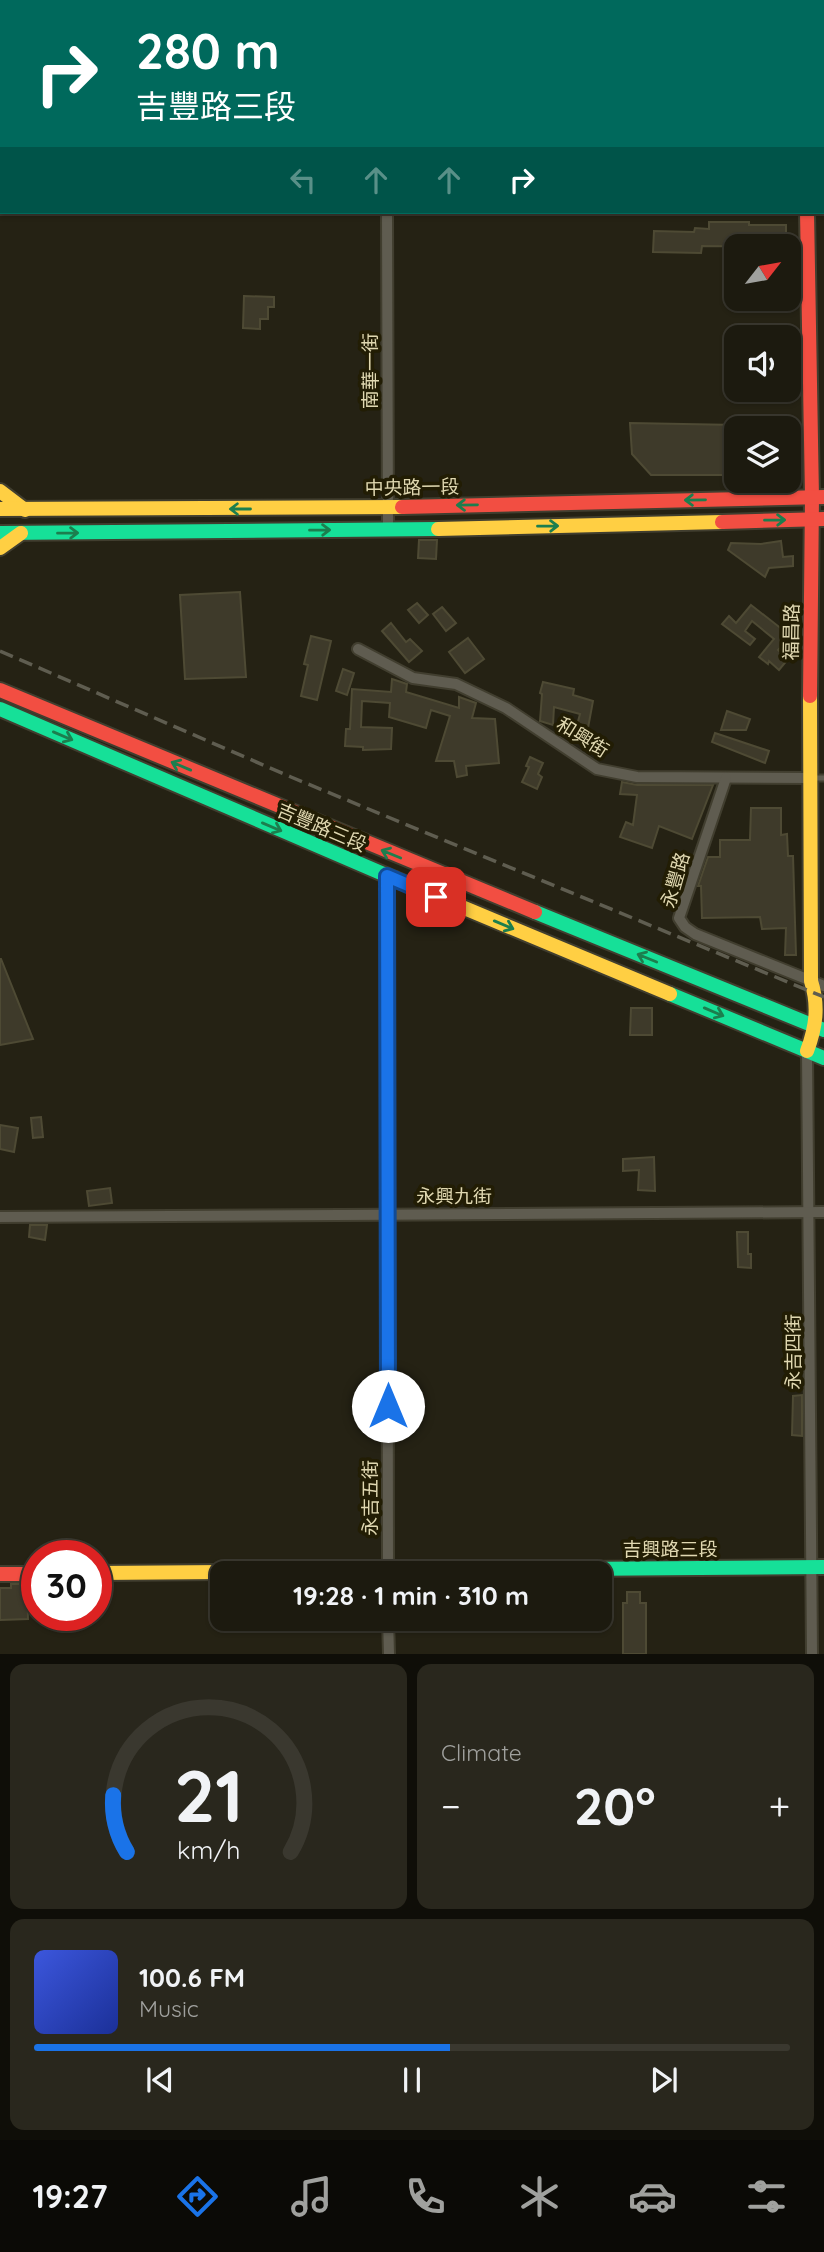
<!DOCTYPE html>
<html lang="en">
<head>
<meta charset="utf-8">
<style>
	body { margin:0; font-family:Quicksand,"Noto Sans TC",sans-serif; background:#29271d; color:#f1f3f6; height:100vh; display:flex; flex-direction:column; font-size:26px; white-space:nowrap }
	* { box-sizing:border-box; margin:0 }
	p { font-size:23px; color:#a0a19e }
	.icon { flex:none; width:38px; height:38px; fill:none; stroke:currentColor; stroke-width:2; stroke-linecap:round; stroke-linejoin:round }
	.map { position:relative; height:1654px; overflow:hidden }
	.side { display:flex; flex-direction:column; gap:10px; padding:10px; background:#0f0e08; flex:1 }
	.side>* { flex:none }
	.top-card { position:absolute; left:0px; top:0px; width:824px; height:214px; box-shadow:0 2px 5px #0004,0 0 0 2px #3a382f; background:#00695c; color:#fff; overflow:hidden }
	.needle { width:46px; rotate:59deg }
	.fabs { position:absolute; left:724px; top:234px; display:grid; gap:14px }
	.fabs a { display:grid; place-items:center; width:77px; height:77px; border-radius:14px; background:#1c1a0f; box-shadow:0 2px 5px #0004,0 0 0 2px #3a382f; font-size:35px }
	.speed { position:absolute; left:21px; top:1540px; display:flex; gap:14px; font-size:35px; font-weight:700; text-align:center }
	.speed>* { display:grid; place-content:center; width:91px; height:91px; border-radius:50%; background:#1c1a0f; box-shadow:0 2px 5px #0004,0 0 0 2px #3a382f; line-height:1 }
	.speed .limit { border:10px solid #d22; background:#fff; color:#111 }
	.pin { position:absolute; display:grid; place-items:center; width:60px; height:60px; color:#fff; margin:-30px; border-radius:14px; box-shadow:0 4px 10px #0006 }
	.me { position:absolute; width:77px; margin:-38px; rotate:0deg; stroke-linejoin:round; filter:drop-shadow(0 0 5px #0008) }
	.turn { display:flex; align-items:center; gap:24px; height:147px; padding:0 21px; font-size:32px }
	.turn .icon { width:91px; height:91px; stroke-width:2.5 }
	.turn b { display:block; font-size:49px; line-height:60px }
	.lanes { display:flex; align-items:center; height:66px; padding:0 21px; background:#0003; justify-content:center; gap:35px; direction:ltr }
	.lanes .off { opacity:.35 }
	.big { font-size:52px; font-weight:800; line-height:1.1 }
	.side .tile { flex:1; display:flex; flex-direction:column; justify-content:center; gap:10px; min-width:0; padding:0 24px; border-radius:14px; background:#29271d }
	.side .dial { align-items:center; gap:0 }
	.dial svg { height:182px; overflow:visible; fill:none; stroke:#3a382f; stroke-width:7; stroke-linecap:round; text-anchor:middle }
	.dial text { fill:#f1f3f6; stroke:none }
	.song { display:flex; align-items:center; gap:21px }
	.cover { width:84px; height:84px; border-radius:10px; background:linear-gradient(135deg,hsl(230 70% 55%),hsl(230 70% 35%)) }
	.played { height:7px; border-radius:4px; background:linear-gradient(90deg,#1a73e8 55%,#3a382f 55%) }
	.keys { display:flex; justify-content:space-around; direction:ltr }
	.heat { display:flex; justify-content:space-between; align-items:center; font-size:38px; direction:ltr }
	.side .tiles { flex:1; display:grid; gap:10px; grid-template-columns:1fr 1fr }
	.tile:last-child { grid-column:span 2 }
	.trip { position:absolute; left:210px; top:1561px; width:402px; height:70px; border-radius:14px; background:#1c1a0f; box-shadow:0 2px 5px #0004,0 0 0 2px #3a382f; font-weight:800; line-height:70px; text-align:center }
	.tabs { display:flex; height:112px; justify-content:space-around; align-items:center; background:#0b0a06; color:#a0a19e }
	.tabs .icon { width:49px; height:49px }
	.tabs .on { color:#1a73e8 }
	.tabs b { font-size:32px; color:#f1f3f6 }
	.map>svg:first-child { display:block }
</style>
</head>
<body>
<div class="map">
<svg width="824" height="1654" viewBox="0 0 824 1654">
	<rect width="100%" height="100%" fill="#252214"/>
	<g fill="#3e3a2a" stroke="#4e4a34" stroke-width="2">
		<polygon points="709,222 749,222 749,225 786,225 786,247 702,246 701,253 653,252 654,231 694,232 695,228 709,229"/>
		<polygon points="244,296 274,297 274,307 268,307 268,319 260,319 260,329 243,328"/>
		<polygon points="630,423 737,425 737,475 651,475 632,454"/>
		<polygon points="419,540 437,540 436,559 418,558"/>
		<polygon points="781,541 783,557 793,556 793,566 769,568 765,577 728,550 731,543 761,544"/>
		<polygon points="240,592 246,677 185,679 180,595"/>
		<polygon points="417,603 428,615 419,623 408,610"/>
		<polygon points="751,605 783,630 786,627 793,634 778,650 788,659 779,670 769,661 768,664 759,657 774,639 752,621 745,631 755,639 750,645 722,624 729,616 736,623"/>
		<polygon points="442,607 456,623 446,631 433,614"/>
		<polygon points="391,623 406,642 410,639 422,651 409,662 382,631"/>
		<polygon points="311,636 331,641 317,700 301,696 308,665 304,664"/>
		<polygon points="468,638 484,659 465,673 449,652"/>
		<polygon points="343,669 354,673 347,695 336,691"/>
		<polygon points="392,679 407,684 406,692 459,708 459,697 476,703 472,718 495,719 499,763 466,766 467,775 457,777 454,761 436,761 450,716 431,710 426,728 389,717 390,703 362,701 361,727 392,728 391,749 363,750 363,747 345,746 346,729 350,729 352,689 391,692"/>
		<polygon points="543,682 574,689 573,695 593,701 588,728 577,725 580,714 554,707 553,725 540,721 542,694 540,693"/>
		<polygon points="727,711 750,719 746,730 721,730"/>
		<polygon points="715,733 769,751 765,763 712,742"/>
		<polygon points="530,757 543,763 538,774 542,777 537,789 522,782 529,767 526,766"/>
		<polygon points="622,782 637,785 713,785 692,839 659,826 652,848 620,837 626,822 633,825 637,795 620,794"/>
		<polygon points="751,808 781,808 781,835 787,834 788,856 793,856 796,955 785,955 786,928 762,929 760,917 702,918 701,886 698,886 708,857 720,857 720,840 750,840"/>
		<polygon points="683,854 691,857 682,883 673,879"/>
		<polygon points="0,959 1,959 33,1039 0,1045"/>
		<polygon points="631,1008 652,1008 652,1035 630,1035"/>
		<polygon points="41,1117 43,1137 33,1138 31,1118"/>
		<polygon points="0,1125 18,1128 14,1152 0,1149"/>
		<polygon points="654,1157 655,1191 638,1190 639,1170 623,1171 623,1159"/>
		<polygon points="110,1188 112,1203 89,1206 87,1191"/>
		<polygon points="30,1225 47,1225 45,1240 29,1237"/>
		<polygon points="737,1232 748,1232 748,1254 751,1254 751,1268 738,1267"/>
		<polygon points="802,1395 802,1436 792,1435 793,1396"/>
		<polygon points="11,1584 27,1584 28,1619 0,1620 0,1588 11,1588"/>
		<polygon points="627,1592 640,1592 640,1603 646,1603 646,1654 623,1654 623,1603 627,1603"/>
	</g>
	<g fill="none" stroke-linecap="round" stroke-linejoin="round">
		<g stroke="#413e2f" stroke-width="9">
			<polyline id="lane" points="812,778 824,778"/>
		</g>
		<g stroke="#413e2f" stroke-width="14">
			<g id="street">
				<polyline points="386,0 386,2"/>
				<polyline points="387,212 388,530"/>
				<polyline points="358,649 413,678 456,684 506,708 597,769 637,777 809,778"/>
				<polyline points="726,778 679,918 685,927 695,934 824,986"/>
				<polyline points="387,876 388,1573"/>
				<polyline points="807,1051 812,1654"/>
				<polyline points="0,1217 824,1212"/>
				<polyline points="388,1619 389,1654"/>
			</g>
		</g>
		<g stroke="#413e2f" stroke-width="18">
			<g id="fast">
				<polyline points="0,533 438,529"/>
				<polyline points="0,709 395,879"/>
				<polyline points="535,912 824,1030"/>
				<polyline points="670,994 824,1058"/>
				<polyline points="455,1570 824,1567"/>
			</g>
		</g>
		<g stroke="#413e2f" stroke-width="18">
			<g id="slow">
				<polyline points="0,491 25,510"/>
				<polyline points="0,509 402,507"/>
				<polyline points="438,529 722,522"/>
				<polyline points="0,548 21,533"/>
				<polyline points="395,879 670,994"/>
				<path d="M807 1051C816 1027 819 1006 811 981L810 696"/>
				<polyline points="96,1573 455,1570"/>
			</g>
		</g>
		<g stroke="#413e2f" stroke-width="18">
			<g id="jam">
				<polyline points="804,0 804,2"/>
				<polyline points="807,212 812,497 810,696"/>
				<polyline points="402,507 824,497"/>
				<polyline points="722,522 824,519"/>
				<polyline points="0,690 535,912"/>
				<polyline points="0,1574 37,1574"/>
			</g>
		</g>
		<use href="#lane" stroke="#5f5c50" stroke-width="5"/>
		<use href="#street" stroke="#5f5c50" stroke-width="10"/>
		<use href="#fast" stroke="#16e098" stroke-width="14"/>
		<use href="#slow" stroke="#ffcf43" stroke-width="14"/>
		<use href="#jam" stroke="#f24e42" stroke-width="14"/>
		<polyline stroke="#5f5d50" stroke-width="3.5" stroke-dasharray="14 7" stroke-linecap="butt" points="0,651 291,777 824,997"/>
	</g>
	<defs><path id="oneway-shaft" d="M-6 0H5M1.5-3L5.5 0L1.5 3" fill="none" stroke-width="1.6" stroke-linecap="round" stroke-linejoin="round" transform="scale(1.75)"/></defs>
	<g stroke="#1c7e4e">
		<use href="#oneway-shaft" transform="translate(695 500) rotate(179)"/>
		<use href="#oneway-shaft" transform="translate(467 505) rotate(179)"/>
		<use href="#oneway-shaft" transform="translate(240 509) rotate(180)"/>
		<use href="#oneway-shaft" transform="translate(775 520) rotate(-1)"/>
		<use href="#oneway-shaft" transform="translate(548 526) rotate(-1)"/>
		<use href="#oneway-shaft" transform="translate(320 530) rotate(-1)"/>
		<use href="#oneway-shaft" transform="translate(68 533) rotate(-1)"/>
		<use href="#oneway-shaft" transform="translate(63 736) rotate(23)"/>
		<use href="#oneway-shaft" transform="translate(181 766) rotate(-157)"/>
		<use href="#oneway-shaft" transform="translate(272 827) rotate(23)"/>
		<use href="#oneway-shaft" transform="translate(391 854) rotate(-158)"/>
		<use href="#oneway-shaft" transform="translate(504 925) rotate(23)"/>
		<use href="#oneway-shaft" transform="translate(647 958) rotate(-158)"/>
		<use href="#oneway-shaft" transform="translate(714 1012) rotate(23)"/>
	</g>
	<g fill="none" stroke-linecap="round" stroke-linejoin="round">
		<g stroke="#114b97" stroke-width="18">
			<polyline id="route" points="388,1406 387,876 436,897"/>
		</g>
		<use href="#route" stroke="#1a73e8" stroke-width="12"/>
	</g>
	<g text-anchor="middle" dominant-baseline="central" stroke-width="7" stroke-linejoin="round" paint-order="stroke">
		<g font-size="19" fill="#e0d8b1" stroke="#221d04">
			<text transform="translate(370 371) rotate(-90)">南華一街</text>
			<text transform="translate(412 487) rotate(-1)">中央路一段</text>
			<text transform="translate(791 632) rotate(-89)">福昌路</text>
			<text transform="translate(583 737) rotate(32)">和興街</text>
			<text transform="translate(322 827) rotate(23)">吉豐路三段</text>
			<text transform="translate(675 880) rotate(-74)">永豐路</text>
			<text x="454" y="1196">永興九街</text>
			<text transform="translate(793 1352) rotate(-90)">永吉四街</text>
			<text transform="translate(370 1498) rotate(-90)">永吉五街</text>
			<text x="670" y="1549">吉興路三段</text>
		</g>
	</g>
</svg>
<div class="fabs">
<a><svg class="needle" viewBox="-14 -14 28 28"><path d="M0-13l5 13h-10z" fill="#e53935"/><path d="M0 13l5-13h-10z" fill="#a0a19e"/></svg></a>
<a><svg class="icon" aria-label="sound" viewBox="0 0 24 24"><path d="M4 9h4l5-4v14l-5-4H4zM17 9q2 3 0 6"/></svg></a>
<a><svg class="icon" aria-label="layers" viewBox="0 0 24 24"><path d="M12 4l9 5-9 5-9-5zM3 14l9 5 9-5"/></svg></a>
</div>
<div class="speed"><div class="limit">30</div></div>
<div class="pin" style="left:436px;top:897px;background:#d93025"><svg class="icon" aria-label="arrive" viewBox="0 0 24 24"><path d="M6 21V4h12l-3 4 3 4H6"/></svg></div>
<svg class="me" style="left:388px;top:1406px" viewBox="-20 -20 40 40"><circle r="19" fill="#fff"/><path d="M0-13L10 11 0 6-10 11z" fill="#1a73e8"/></svg>
<div class="trip">19:28 · 1 min · 310 m</div>
<div class="top-card">
<div class="turn"><svg class="icon" aria-label="right" viewBox="0 0 24 24"><path d="M7 20v-9h11M14 6l5 5-5 5"/></svg><div><b>280 m</b>吉豐路三段</div></div>
<div class="lanes"><svg class="icon off" aria-label="left" viewBox="0 0 24 24"><path d="M17 20v-9H6M10 6l-5 5 5 5"/></svg><svg class="icon off" aria-label="ahead" viewBox="0 0 24 24"><path d="M12 20V5M6 11l6-6 6 6"/></svg><svg class="icon off" aria-label="ahead" viewBox="0 0 24 24"><path d="M12 20V5M6 11l6-6 6 6"/></svg><svg class="icon" aria-label="right" viewBox="0 0 24 24"><path d="M7 20v-9h11M14 6l5 5-5 5"/></svg></div>
</div>
</div>
<section class="side">
<div class="tiles">
<div class="tile dial"><svg viewBox="0 0 100 80">
<path d="M14 69A42 42 0 1 1 86 69"/>
<path d="M14 69A42 42 0 0 1 8 44" stroke="#1a73e8"/>
<text x="50" y="56" font-size="32" font-weight="700">21</text>
<text x="50" y="72" font-size="11">km/h</text>
</svg></div>
<div class="tile"><p>Climate</p>
<div class="heat"><a>−</a><b class="big">20°</b><a>+</a></div>
</div>
<div class="tile">
<div class="song"><i class="cover"></i><div><b>100.6 FM</b><p>Music</p></div></div>
<div class="played"></div>
<div class="keys"><svg class="icon" aria-label="previous" viewBox="0 0 24 24"><path d="M18 5L8 12l10 7zM5 5v14"/></svg><svg class="icon" aria-label="pause" viewBox="0 0 24 24"><path d="M8 5v14M16 5v14"/></svg><svg class="icon" aria-label="next" viewBox="0 0 24 24"><path d="M6 5l10 7-10 7zM19 5v14"/></svg></div>
</div>
</div>
</section>
<nav class="tabs">
<b>19:27</b>
<svg class="icon on" aria-label="directions" viewBox="0 0 24 24"><path d="M12 3l9 9-9 9-9-9zM9 14v-3h6M13 9l2 2-2 2"/></svg>
<svg class="icon" aria-label="music" viewBox="0 0 24 24"><path d="M9 18V5l10-2v13"/><circle cx="6" cy="18" r="3"/><circle cx="16" cy="16" r="3"/></svg>
<svg class="icon" aria-label="phone" viewBox="0 0 24 24"><path d="M5 4h4l2 5-3 2q2 4 5 5l2-3 5 2v4C11 20 4 13 5 4z"/></svg>
<svg class="icon" aria-label="climate" viewBox="0 0 24 24"><path d="M12 3v18M4 7l16 10M4 17L20 7"/></svg>
<svg class="icon" aria-label="car" viewBox="0 0 24 24"><path d="M5 17H2v-5l4-1 3-4h7l3 4 3 1v5h-3M9 17h6M6 11h13"/><circle cx="7" cy="17" r="2"/><circle cx="17" cy="17" r="2"/></svg>
<svg class="icon" aria-label="filters" viewBox="0 0 24 24"><path d="M4 7h16M4 17h16"/><circle cx="9" cy="7" r="2"/><circle cx="15" cy="17" r="2"/></svg>
</nav>
</body>
</html>
